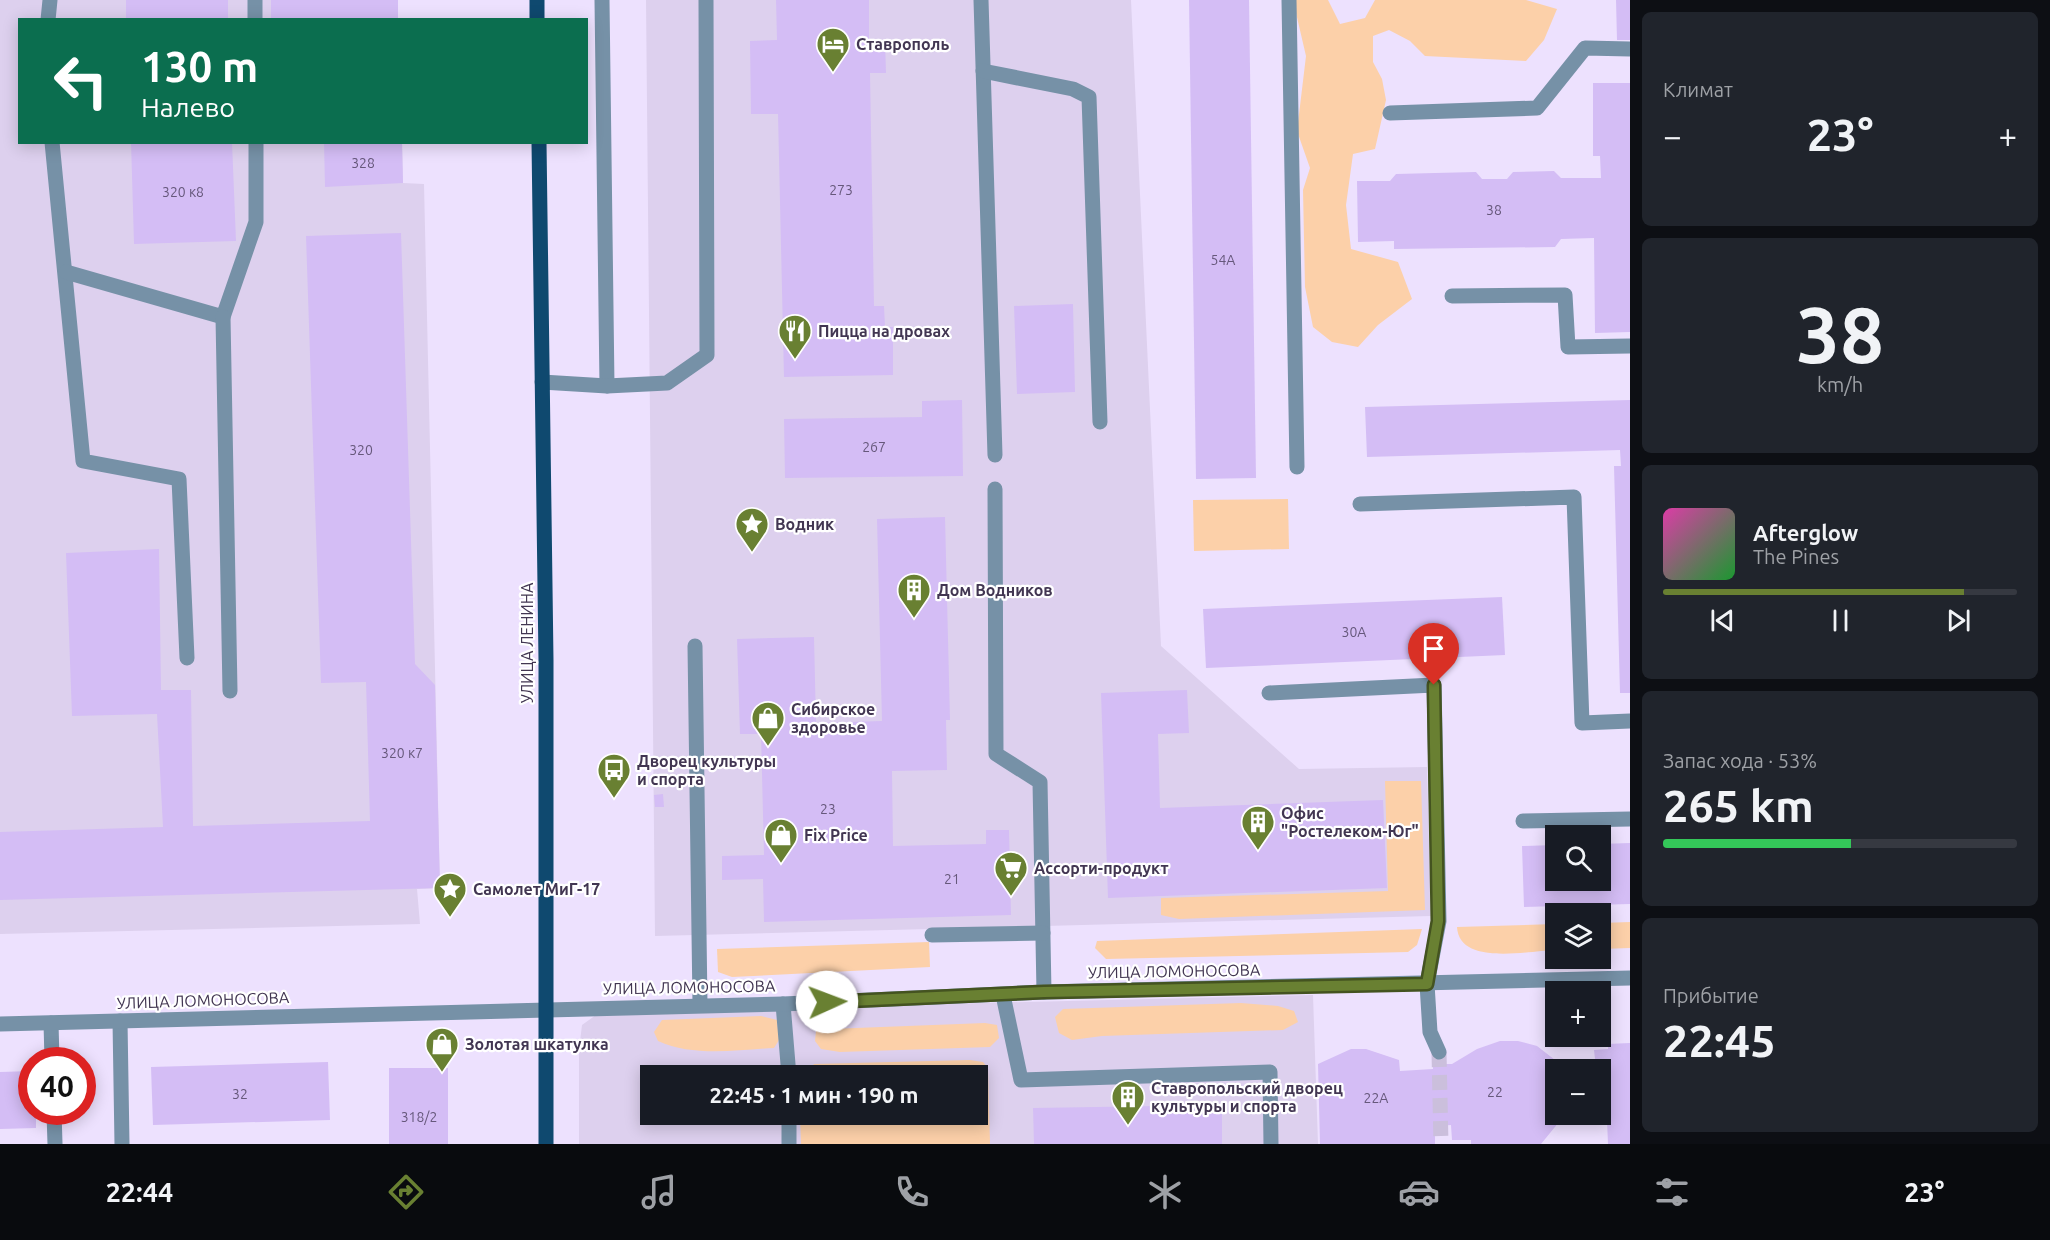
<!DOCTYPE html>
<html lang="ru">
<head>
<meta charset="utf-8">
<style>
	body { margin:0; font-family:Ubuntu,sans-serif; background:#20242c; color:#f1f3f6; height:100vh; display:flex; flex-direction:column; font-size:22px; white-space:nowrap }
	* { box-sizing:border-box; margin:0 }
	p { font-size:20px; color:#9ea1a6 }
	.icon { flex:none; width:33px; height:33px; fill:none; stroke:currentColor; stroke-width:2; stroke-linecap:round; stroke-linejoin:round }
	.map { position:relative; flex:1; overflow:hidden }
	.panel { display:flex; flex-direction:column; gap:12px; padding:12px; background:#0d0f14; width:420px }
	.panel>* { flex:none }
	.hud { position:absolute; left:18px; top:18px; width:570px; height:126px; border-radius:0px; box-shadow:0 3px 15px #0003; background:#0b6e4f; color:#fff; overflow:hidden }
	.fabs { position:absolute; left:1545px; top:825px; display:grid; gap:12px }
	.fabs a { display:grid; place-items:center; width:66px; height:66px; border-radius:0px; background:#171b24; box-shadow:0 3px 15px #0003; font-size:30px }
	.speed { position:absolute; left:18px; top:1047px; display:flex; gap:12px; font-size:30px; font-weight:700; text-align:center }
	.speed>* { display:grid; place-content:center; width:78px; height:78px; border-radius:50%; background:#171b24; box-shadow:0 3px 15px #0003; line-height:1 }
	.speed .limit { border:9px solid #d22; background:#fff; color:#111 }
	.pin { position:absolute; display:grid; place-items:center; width:51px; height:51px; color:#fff; margin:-62px -26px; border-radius:50% 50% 50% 0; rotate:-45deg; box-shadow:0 0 6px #0007 }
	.pin .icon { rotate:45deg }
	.me { position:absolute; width:66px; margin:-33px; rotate:88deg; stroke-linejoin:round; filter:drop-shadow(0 0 4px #0008) }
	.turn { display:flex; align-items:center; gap:21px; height:126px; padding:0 24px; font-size:27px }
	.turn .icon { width:78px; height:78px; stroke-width:2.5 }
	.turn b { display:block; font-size:42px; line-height:51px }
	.big { font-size:45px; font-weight:700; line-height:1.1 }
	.panel .card { flex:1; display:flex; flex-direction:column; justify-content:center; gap:9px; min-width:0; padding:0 21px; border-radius:9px; background:#20242c }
	.panel .dial { align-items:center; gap:0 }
	.dial b { font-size:78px; line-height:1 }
	.song { display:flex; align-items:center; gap:18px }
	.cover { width:72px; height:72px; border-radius:9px; background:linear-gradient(135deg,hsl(320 70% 55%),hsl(130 70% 35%)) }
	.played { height:6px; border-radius:3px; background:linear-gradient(90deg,#698032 85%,#363941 85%) }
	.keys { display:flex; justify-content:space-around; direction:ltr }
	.heat { display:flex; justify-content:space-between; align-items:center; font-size:33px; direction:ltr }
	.charge { height:9px; border-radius:4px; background:linear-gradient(90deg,#34c759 53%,#363941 0) }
	.trip { position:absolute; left:640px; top:1065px; width:348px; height:60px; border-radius:0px; background:#171b24; box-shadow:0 3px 15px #0003; font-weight:700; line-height:60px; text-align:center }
	.dock { display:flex; height:96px; justify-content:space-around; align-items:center; background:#090b0e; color:#9ea1a6 }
	.dock .icon { width:42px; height:42px }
	.dock .current { color:#698032 }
	.dock b { font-size:27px; color:#f1f3f6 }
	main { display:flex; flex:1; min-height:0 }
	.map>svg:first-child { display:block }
</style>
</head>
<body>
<main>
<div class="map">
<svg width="1630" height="1144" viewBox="0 0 1630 1144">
	<rect width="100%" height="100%" fill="#ede1fe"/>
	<g fill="#ddd0ee" fill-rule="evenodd">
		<polygon points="0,0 398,0 398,19 20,20 20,142 402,143 403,183 424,184 440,888 417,889 420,924 0,934"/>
		<polygon points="646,0 1131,0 1161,646 1299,769 1427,767 1431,916 655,936"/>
		<path d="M1313 995 1318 1144H579V1050L582 1025 596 1015 608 1012ZM651 1076H978V1114H651Z"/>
	</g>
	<g fill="#fcd0a9">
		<polygon points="1296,0 1328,0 1340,24 1365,18 1375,0 1526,0 1557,9 1544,40 1526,61 1425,56 1410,41 1389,30 1373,36 1373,62 1382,79 1386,100 1375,149 1353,154 1346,205 1351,249 1398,262 1412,299 1378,325 1358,347 1332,342 1313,327 1305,287 1303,190 1310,168 1297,131 1306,56 1296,13"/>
		<polygon points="1288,499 1289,549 1194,551 1193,500"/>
		<polygon points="1385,781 1421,781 1425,910 1179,919 1161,915 1161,898 1388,891"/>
		<polygon points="1630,922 1630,948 1601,949 1601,923"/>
		<path d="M1555 924V950C1527 951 1459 966 1457 927Z"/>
		<polygon points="1422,929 1417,945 1408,952 1106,959 1095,948 1097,941"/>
		<polygon points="929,942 930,967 732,977 718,972 717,949"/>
		<polygon points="1241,1003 1278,1006 1294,1011 1298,1022 1283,1030 1102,1036 1072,1040 1059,1033 1055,1017 1063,1009"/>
		<path d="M761 1016 777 1020 779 1040 774 1048C736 1050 693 1057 658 1041L654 1032 662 1020Z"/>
		<polygon points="985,1023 997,1025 999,1038 990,1047 840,1052 821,1049 815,1041 816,1031 830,1029"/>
		<polygon points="970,1060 983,1062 988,1068 990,1144 801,1144 800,1115 978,1114 978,1076 804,1075 814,1064"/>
	</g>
	<g fill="#d4bdf5" fill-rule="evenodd">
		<rect x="126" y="0" width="102" height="20"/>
		<rect x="271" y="0" width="127" height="20"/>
		<polygon points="776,0 869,0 869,40 885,40 886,73 870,73 874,306 884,306 885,327 893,327 893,375 784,377 778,114 751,114 750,41 777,40"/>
		<polygon points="1189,0 1249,0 1256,478 1196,479"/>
		<polygon points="1616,0 1630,0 1630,40 1617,40"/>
		<polygon points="1593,83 1630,83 1630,332 1595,333 1594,238 1561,239 1555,247 1394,249 1394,241 1358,242 1357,181 1390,181 1396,174 1435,173 1476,172 1482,179 1507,179 1513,172 1554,171 1561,178 1601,178 1600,156 1593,156"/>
		<polygon points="131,142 232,142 236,241 134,244"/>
		<polygon points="324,142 402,142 403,183 325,187"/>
		<polygon points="401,233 415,664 435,685 440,888 0,900 0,832 163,827 157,714 72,716 66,553 159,549 161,690 191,690 193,826 370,821 366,682 321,683 306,236"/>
		<polygon points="1073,304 1075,392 1017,394 1014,306"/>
		<polygon points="962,400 963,476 785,478 784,419 922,417 922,401"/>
		<polygon points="1630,400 1630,693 1620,693 1614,466 1621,466 1620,450 1367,457 1365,407"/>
		<polygon points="945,517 950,720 946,720 947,770 892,771 893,846 986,844 986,830 1009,830 1011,915 764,922 763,879 722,880 722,856 764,855 761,734 740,734 737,639 814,637 816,723 882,721 877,519"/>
		<polygon points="1502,597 1505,655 1206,668 1203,609"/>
		<polygon points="1187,690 1189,733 1158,734 1160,808 1383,800 1387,888 1108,898 1101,693"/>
		<polygon points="663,794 664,807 655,807 654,795"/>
		<polygon points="1630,843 1630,904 1524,907 1522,846 1556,845 1556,880 1600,880 1600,844"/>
		<path d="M1500 1041H1518L1537 1046 1555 1060 1595 1059 1594 1050 1608 1049V1044L1630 1043V1144H1608L1607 1120 1559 1122 1541 1144H1471V1140H1452L1451 1125 1435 1126V1144H1320L1318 1064 1351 1049H1366L1399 1060 1400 1071 1433 1069V1064H1452L1477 1049ZM1556 1070H1600V1114H1556Z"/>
		<polygon points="328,1062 330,1120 153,1125 151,1067"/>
		<rect x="389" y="1068" width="59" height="76"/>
		<polygon points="32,1071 32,1112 36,1112 36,1128 0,1129 0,1072"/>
		<polygon points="1222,1105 1222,1144 1034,1144 1033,1108"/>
	</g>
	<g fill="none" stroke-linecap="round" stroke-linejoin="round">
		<polyline stroke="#cbbfdc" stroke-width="15" stroke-dasharray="15 8" stroke-linecap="butt" points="1439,1052 1441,1144"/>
		<g stroke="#7691a7" stroke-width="15">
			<polyline points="255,0 255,20"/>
			<polyline points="602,0 607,386"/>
			<polyline points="981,0 995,455"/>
			<polyline points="1289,0 1297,467"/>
			<polyline points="48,20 50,0"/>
			<polyline points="983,71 1073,89 1089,97 1100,422"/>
			<polyline points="1390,113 1537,108 1585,48 1630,49"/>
			<polyline points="52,142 83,461 179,479 187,658"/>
			<polyline points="66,272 223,317 256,222 256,142"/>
			<polyline points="1452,296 1565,295 1568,347 1630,346"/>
			<polyline points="223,317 230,691"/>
			<polyline points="542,382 607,386 667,383 707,355 706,0"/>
			<polyline points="995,489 996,754 1040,782 1044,992"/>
			<polyline points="1360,504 1574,497 1582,723 1630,721"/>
			<polyline points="695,646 700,1004"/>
			<polyline points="1269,693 1434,685 1439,921 1427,984 1430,1032 1439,1052"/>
			<polyline points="1523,821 1630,819"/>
			<polyline points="932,935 1043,933"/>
			<polyline points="1003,995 1021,1080 1270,1072 1271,1144"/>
			<polyline points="783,1004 789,1076"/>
			<polyline points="120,1021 122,1144"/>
			<polyline points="51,1023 52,1060"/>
			<polyline points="0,1024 783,1004 1044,992 1630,978"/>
			<polyline points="54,1112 55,1144"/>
			<polyline points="789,1114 789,1144"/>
		</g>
		<g stroke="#0f496f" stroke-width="15">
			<polyline points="537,0 537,20"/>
			<polyline points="539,142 546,660 546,1144"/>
		</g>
	</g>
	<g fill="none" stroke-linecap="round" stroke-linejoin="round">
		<g stroke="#445320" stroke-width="15">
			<polyline id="route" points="827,1002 1044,992 1427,984 1438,921 1434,685"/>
		</g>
		<use href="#route" stroke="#698032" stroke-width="10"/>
	</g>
	<defs>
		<g id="hotel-pin" transform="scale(1.725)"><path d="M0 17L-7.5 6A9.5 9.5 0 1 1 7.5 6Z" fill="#698032" stroke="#fff"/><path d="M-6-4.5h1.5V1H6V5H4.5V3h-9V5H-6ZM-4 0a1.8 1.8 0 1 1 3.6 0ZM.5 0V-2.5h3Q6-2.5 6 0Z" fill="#fff"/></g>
		<g id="restaurant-pin" transform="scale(1.725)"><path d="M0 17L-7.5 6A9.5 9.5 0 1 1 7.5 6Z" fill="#698032" stroke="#fff"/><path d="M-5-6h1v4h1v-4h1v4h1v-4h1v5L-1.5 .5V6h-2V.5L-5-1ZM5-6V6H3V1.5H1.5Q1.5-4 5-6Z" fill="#fff"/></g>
		<g id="sight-pin" transform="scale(1.725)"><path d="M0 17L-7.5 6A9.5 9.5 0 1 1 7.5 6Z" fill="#698032" stroke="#fff"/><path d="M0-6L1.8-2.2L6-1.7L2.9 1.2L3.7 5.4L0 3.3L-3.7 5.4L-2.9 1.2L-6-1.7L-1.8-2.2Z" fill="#fff"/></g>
		<g id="building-pin" transform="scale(1.725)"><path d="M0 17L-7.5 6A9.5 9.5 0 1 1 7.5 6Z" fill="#698032" stroke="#fff"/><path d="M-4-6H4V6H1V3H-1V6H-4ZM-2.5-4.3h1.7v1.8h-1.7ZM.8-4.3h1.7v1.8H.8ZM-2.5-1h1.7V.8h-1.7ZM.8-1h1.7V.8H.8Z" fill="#fff"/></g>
		<g id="shop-pin" transform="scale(1.725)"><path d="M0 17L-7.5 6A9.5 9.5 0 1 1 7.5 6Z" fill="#698032" stroke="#fff"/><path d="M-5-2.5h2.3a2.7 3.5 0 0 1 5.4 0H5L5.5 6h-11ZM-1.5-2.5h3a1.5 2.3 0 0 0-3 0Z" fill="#fff"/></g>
		<g id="bus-pin" transform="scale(1.725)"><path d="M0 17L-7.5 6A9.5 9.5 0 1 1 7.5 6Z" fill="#698032" stroke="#fff"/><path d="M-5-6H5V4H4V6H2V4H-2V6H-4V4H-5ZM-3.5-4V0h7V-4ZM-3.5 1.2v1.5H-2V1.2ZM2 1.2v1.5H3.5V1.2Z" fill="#fff"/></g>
		<g id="supermarket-pin" transform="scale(1.725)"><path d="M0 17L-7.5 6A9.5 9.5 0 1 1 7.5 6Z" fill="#698032" stroke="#fff"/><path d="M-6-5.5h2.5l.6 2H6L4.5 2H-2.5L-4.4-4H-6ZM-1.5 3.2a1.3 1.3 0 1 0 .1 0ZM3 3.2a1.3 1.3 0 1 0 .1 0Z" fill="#fff"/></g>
	</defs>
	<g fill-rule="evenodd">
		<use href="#hotel-pin" x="833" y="44"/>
		<use href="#restaurant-pin" x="795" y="331"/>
		<use href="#sight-pin" x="752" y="524"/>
		<use href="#building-pin" x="914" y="590"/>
		<use href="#shop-pin" x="768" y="718"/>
		<use href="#bus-pin" x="614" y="770"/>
		<use href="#building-pin" x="1258" y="822"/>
		<use href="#shop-pin" x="781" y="835"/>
		<use href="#supermarket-pin" x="1011" y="868"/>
		<use href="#sight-pin" x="450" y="889"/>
		<use href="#shop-pin" x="442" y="1044"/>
		<use href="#building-pin" x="1128" y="1097"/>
	</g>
	<g text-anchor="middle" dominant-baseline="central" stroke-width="4.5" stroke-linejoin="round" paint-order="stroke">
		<g font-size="14" fill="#66587b">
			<text x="363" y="163">328</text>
			<text x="841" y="190">273</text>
			<text x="183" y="192">320 к8</text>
			<text x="1494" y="210">38</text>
			<text x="1223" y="260">54А</text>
			<text x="874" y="447">267</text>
			<text x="361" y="450">320</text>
			<text x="1354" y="632">30А</text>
			<text x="402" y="753">320 к7</text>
			<text x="828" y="809">23</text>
			<text x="952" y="879">21</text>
			<text x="1495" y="1092">22</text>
			<text x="240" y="1094">32</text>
			<text x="1376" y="1098">22А</text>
			<text x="419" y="1117">318/2</text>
		</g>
		<g font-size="16" font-weight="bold" fill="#423652" stroke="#fff" text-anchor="start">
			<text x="856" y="44">Ставрополь</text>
			<text x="818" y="331">Пицца на дровах</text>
			<text x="775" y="524">Водник</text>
			<text x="937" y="590">Дом Водников</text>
			<text x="791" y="709">Сибирское<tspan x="791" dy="18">здоровье</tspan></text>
			<text x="637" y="761">Дворец культуры<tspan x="637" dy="18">и спорта</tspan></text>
			<text x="1281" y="813">Офис<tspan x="1281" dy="18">"Ростелеком-Юг"</tspan></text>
			<text x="804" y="835">Fix Price</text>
			<text x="1034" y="868">Ассорти-продукт</text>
			<text x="473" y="889">Самолет МиГ-17</text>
			<text x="465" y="1044">Золотая шкатулка</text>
			<text x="1151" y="1088">Ставропольский дворец<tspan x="1151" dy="18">культуры и спорта</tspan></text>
		</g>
		<g font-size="16" fill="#423652" stroke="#fff">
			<text transform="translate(527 643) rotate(-90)">УЛИЦА ЛЕНИНА</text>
			<text transform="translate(1174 971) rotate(-1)">УЛИЦА ЛОМОНОСОВА</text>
			<text transform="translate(689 987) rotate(-1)">УЛИЦА ЛОМОНОСОВА</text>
			<text transform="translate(203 1000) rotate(-2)">УЛИЦА ЛОМОНОСОВА</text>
		</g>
	</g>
</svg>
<div class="fabs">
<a><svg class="icon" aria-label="search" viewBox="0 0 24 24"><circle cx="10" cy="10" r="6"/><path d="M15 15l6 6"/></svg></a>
<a><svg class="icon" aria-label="layers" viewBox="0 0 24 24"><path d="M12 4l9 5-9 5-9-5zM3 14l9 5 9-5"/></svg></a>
<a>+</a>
<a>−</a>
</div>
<div class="speed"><div class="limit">40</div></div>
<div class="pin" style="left:1434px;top:685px;background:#d93025"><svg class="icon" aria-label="arrive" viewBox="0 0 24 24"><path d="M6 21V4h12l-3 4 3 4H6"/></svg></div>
<svg class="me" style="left:827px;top:1002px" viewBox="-20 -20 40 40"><circle r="19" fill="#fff"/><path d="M0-13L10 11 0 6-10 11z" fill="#698032"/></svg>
<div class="trip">22:45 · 1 мин · 190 m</div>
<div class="hud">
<div class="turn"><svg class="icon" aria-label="left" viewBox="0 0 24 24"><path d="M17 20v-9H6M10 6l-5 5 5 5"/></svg><div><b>130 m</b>Налево</div></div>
</div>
</div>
<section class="panel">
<div class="card"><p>Климат</p>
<div class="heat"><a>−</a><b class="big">23°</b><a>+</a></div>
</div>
<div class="card dial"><b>38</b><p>km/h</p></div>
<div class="card">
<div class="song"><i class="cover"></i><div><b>Afterglow</b><p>The Pines</p></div></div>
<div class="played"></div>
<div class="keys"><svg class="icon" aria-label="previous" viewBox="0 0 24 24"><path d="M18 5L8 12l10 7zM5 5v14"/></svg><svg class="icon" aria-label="pause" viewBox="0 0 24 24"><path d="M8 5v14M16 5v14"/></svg><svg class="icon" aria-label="next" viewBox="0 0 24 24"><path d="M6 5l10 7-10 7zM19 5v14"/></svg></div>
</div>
<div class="card"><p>Запас хода · 53%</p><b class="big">265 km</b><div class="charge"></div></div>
<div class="card"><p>Прибытие</p><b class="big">22:45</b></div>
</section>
</main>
<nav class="dock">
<b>22:44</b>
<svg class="icon current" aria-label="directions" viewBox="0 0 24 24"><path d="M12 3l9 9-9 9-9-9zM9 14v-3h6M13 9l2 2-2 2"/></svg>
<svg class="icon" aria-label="music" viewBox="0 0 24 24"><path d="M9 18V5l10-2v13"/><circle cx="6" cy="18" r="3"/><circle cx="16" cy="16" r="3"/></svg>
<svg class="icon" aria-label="phone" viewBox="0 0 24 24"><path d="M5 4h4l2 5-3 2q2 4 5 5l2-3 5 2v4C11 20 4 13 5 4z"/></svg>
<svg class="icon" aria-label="climate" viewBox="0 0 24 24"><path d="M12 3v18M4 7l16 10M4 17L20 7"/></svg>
<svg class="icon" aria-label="car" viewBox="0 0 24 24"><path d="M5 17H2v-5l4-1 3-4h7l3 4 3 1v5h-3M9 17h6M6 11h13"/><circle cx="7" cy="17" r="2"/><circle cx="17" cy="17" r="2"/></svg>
<svg class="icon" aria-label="filters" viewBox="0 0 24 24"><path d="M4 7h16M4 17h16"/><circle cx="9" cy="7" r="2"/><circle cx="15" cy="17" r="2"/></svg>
<b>23°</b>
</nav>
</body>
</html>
